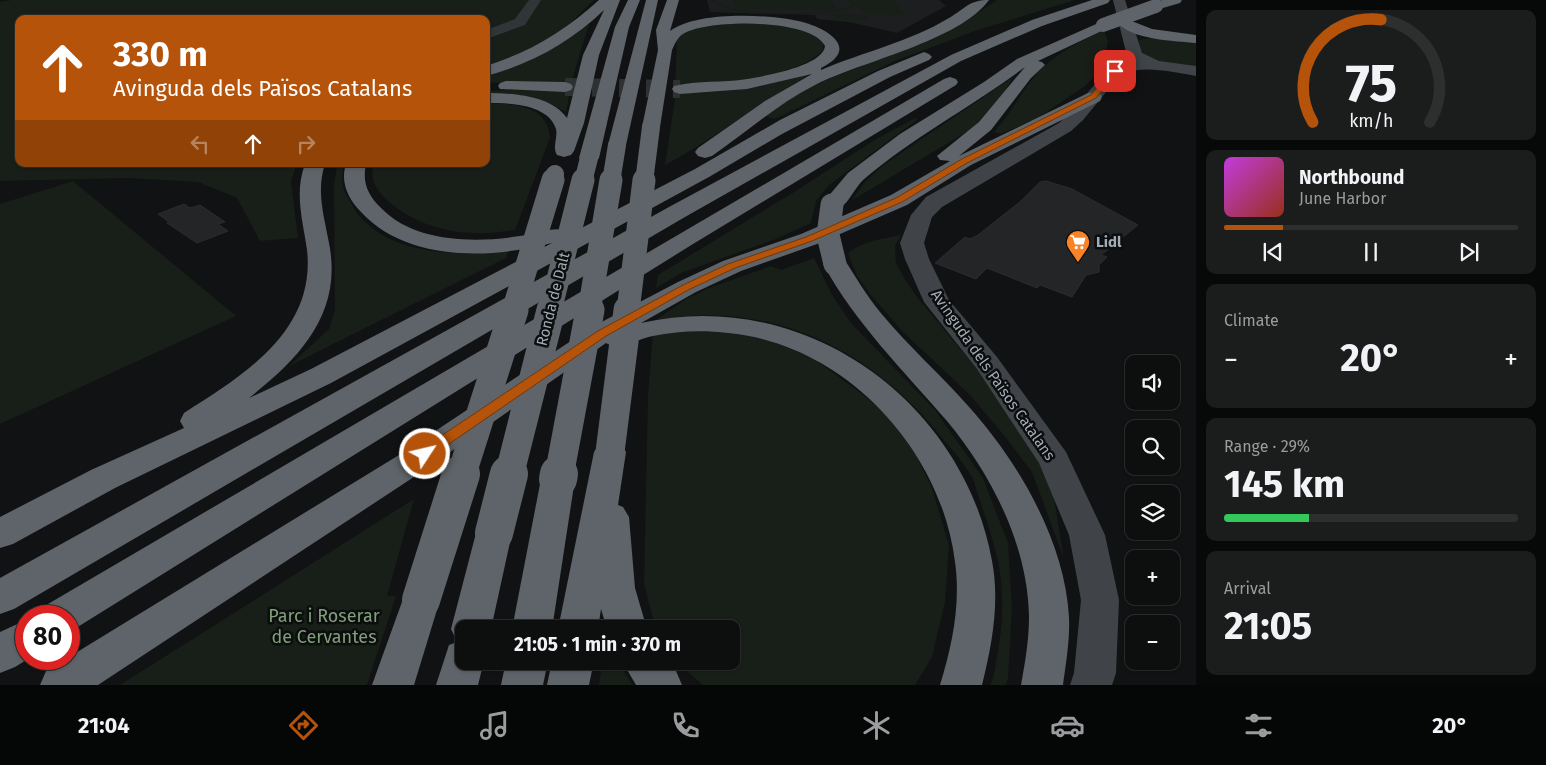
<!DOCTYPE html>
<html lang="en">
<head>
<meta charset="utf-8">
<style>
	body { margin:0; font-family:"Fira Sans",sans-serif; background:#1b1c1c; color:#f1f3f6; height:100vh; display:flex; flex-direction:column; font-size:19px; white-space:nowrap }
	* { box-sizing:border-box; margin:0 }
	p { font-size:16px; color:#9a9c9e }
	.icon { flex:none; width:28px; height:28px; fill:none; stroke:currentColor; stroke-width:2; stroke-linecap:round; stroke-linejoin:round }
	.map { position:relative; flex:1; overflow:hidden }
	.drawer { display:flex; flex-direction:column; gap:10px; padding:10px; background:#070808; width:350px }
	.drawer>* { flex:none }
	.hud { position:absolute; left:15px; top:15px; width:475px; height:152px; border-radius:10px; box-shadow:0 1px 4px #0004,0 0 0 1px #2d2e2e; background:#b45309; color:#fff; overflow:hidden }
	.buttons { position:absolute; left:1125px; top:355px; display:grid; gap:10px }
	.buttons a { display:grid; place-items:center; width:55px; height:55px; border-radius:10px; background:#0d0e0e; box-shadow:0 1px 4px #0004,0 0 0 1px #2d2e2e; font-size:25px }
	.speed { position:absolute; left:15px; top:605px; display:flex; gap:10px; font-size:25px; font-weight:700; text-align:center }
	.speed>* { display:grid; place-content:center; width:65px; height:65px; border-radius:50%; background:#0d0e0e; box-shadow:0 1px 4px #0004,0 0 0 1px #2d2e2e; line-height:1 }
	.speed .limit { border:8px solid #d22; background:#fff; color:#111 }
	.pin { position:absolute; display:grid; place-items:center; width:42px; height:42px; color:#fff; margin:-21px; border-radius:10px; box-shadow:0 2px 8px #0006 }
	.me { position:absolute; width:55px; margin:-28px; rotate:55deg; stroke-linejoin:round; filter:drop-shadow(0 0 4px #0008) }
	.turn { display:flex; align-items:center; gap:18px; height:105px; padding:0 15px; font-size:22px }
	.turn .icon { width:65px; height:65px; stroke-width:2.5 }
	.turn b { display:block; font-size:35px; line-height:42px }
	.lanes { display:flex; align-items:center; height:48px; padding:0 15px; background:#0003; justify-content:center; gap:25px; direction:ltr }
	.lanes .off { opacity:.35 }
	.big { font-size:38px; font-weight:700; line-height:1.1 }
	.drawer .tile { flex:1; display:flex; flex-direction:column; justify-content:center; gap:8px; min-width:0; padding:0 18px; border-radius:10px; background:#1b1c1c }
	.drawer .dial { align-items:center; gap:0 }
	.dial svg { height:130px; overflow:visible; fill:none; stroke:#2d2e2e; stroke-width:7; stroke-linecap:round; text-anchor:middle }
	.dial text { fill:#f1f3f6; stroke:none }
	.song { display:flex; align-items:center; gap:15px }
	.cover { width:60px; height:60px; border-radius:8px; background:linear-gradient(135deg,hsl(290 70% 55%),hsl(10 70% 35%)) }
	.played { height:5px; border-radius:2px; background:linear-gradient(90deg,#b45309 20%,#2d2e2e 20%) }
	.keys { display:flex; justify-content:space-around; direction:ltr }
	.heat { display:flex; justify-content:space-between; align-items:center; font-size:28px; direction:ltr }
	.charge { height:8px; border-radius:4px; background:linear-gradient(90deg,#34c759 29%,#2d2e2e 0) }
	.trip { position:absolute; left:455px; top:620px; width:285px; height:50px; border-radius:10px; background:#0d0e0e; box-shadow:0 1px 4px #0004,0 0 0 1px #2d2e2e; font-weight:700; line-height:50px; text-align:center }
	.tabs { display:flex; height:80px; justify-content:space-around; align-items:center; background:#050606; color:#9a9c9e }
	.tabs .icon { width:35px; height:35px }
	.tabs .selected { color:#b45309 }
	.tabs b { font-size:22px; color:#f1f3f6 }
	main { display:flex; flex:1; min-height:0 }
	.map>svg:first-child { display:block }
</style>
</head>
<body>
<main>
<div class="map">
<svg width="1196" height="685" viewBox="0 0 1196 685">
	<rect width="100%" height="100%" fill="#111213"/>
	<polygon fill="#1d1e20" points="707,0 939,0 946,6 897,33 849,22 817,19 815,15 710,12"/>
	<g fill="#181e18">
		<polygon points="11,0 594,0 564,29 535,48 486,66 486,19 19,19 19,164 297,164 291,181 298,238 260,241 237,198 198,182 128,178 0,181 0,2"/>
		<path d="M711 0C718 0 727 7 736 9L734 0H831L837 10 736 9C752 13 843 16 851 4L848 0H853L856 3 855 0H893L905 15 865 14 868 20 835 19 832 14 864 15 856 3V6C839 20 738 12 711 12V10H730L717 5Z"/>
		<polygon points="997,0 1075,0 975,31 895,61 775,119 765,116 808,87 938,36 961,24"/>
		<path d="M732 21C763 24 799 21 823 43V50C794 81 716 82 675 86L677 38 687 31Z"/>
		<path d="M589 24 571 84 513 82 486 83V74C524 62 558 50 589 24Z"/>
		<path d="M1104 30 1108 41 1104 61 1099 73 1085 86 1039 117 1001 134 994 132C1011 114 1022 90 1039 71 1058 52 1081 41 1104 30Z"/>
		<polygon points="1151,38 1196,43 1196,68 1157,62 1139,54 1139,40"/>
		<path d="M804 75 808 76C758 103 715 139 665 165L676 92C718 96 762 84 804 75Z"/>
		<polygon points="1013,77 1001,99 973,128 851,201 865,182 882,166"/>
		<polygon points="511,90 570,91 566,112 548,103 486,94 486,91"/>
		<path d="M486 103C513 104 548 104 550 138L515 230C470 238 424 232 388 201 376 190 370 180 373 164H486Z"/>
		<polygon points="915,118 918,119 829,185 816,201 811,223 776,239 681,273 656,288 658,275 794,192 873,141"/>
		<path d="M337 164H343C343 171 342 180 343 187 344 191 347 196 350 201 376 255 455 257 508 251L506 258 289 366 329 329 335 309 334 186Z"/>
		<polygon points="73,181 236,316 0,424 0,204"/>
		<path d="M901 235 895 246 896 263 904 278 917 297 995 391 1035 446 1052 486 1064 559 1032 472 1002 433 970 395 902 331 870 294 857 276 848 253C862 241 883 239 901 235Z"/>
		<path d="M814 258 831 293 850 322 935 410 983 478 1008 543 1012 609 1008 679 1005 685H990C995 676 995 666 997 656 1003 625 1004 597 999 566 995 545 988 525 981 504 978 496 976 487 973 479 963 461 947 444 934 428 863 345 766 300 656 320L686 299 709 288 771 266 781 270Z"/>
		<polygon points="681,328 737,333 776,343 813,358 870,400 889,418 912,447 932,488 949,545 945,602 932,657 915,685 703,685 682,667 678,661 731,661 731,629 656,629 655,627 644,584 648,394 653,332"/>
		<polygon points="414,499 387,596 396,596 367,685 120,685"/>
		<polygon points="622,669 633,685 599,685 601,670"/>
	</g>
	<g fill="#242527" stroke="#2b2c2f">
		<polygon points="1046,181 1072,189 1138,225 1101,255 1107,257 1099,265 1099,272 1086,275 1072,297 1040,285 1037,288 987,268 976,279 935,263 965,237 970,239 978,235 1021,201 1040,182"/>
		<polygon points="184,204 190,208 200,205 225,222 218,224 228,231 197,243 167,223 169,222 158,214"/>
	</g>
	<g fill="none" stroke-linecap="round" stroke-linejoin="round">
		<polyline stroke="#2e3133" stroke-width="18" stroke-dasharray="18 9" stroke-linecap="butt" points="565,87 680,89"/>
		<polygon fill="#323538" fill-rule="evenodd" points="529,0 541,0 525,25 486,39 486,30 515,19"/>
		<path fill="#404448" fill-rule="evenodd" d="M1113 0H1125L1142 53 1159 61 1196 66V76C1171 72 1145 65 1121 74L1083 120 1071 131 942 207 932 217 924 243 929 259 949 300 997 357 1066 452 1105 535 1119 600 1116 673 1112 685H1070L1074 673 1081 600 1069 535 1039 463 977 369 924 302 905 259 900 243 911 215 926 197 1059 123 1071 112 1109 68 1135 62 1127 56Z"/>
		<g fill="#5e6469" fill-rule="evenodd">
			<path d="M599 0H620L599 55 584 123 574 151 571 155 564 157 557 155C552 147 558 138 556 129 548 103 507 103 486 103V93C512 93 551 95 567 118L583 55 604 10C571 42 531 64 486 76V66C530 52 565 31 599 0Z"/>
			<polygon points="628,0 640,0 629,27 599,158 596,162 589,164 582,162 579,158 615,27"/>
			<polygon points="646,0 658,0 626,145 624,149 617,151 610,149 608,145"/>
			<path d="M667 0H679L670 31C698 10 774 14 806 23 832 31 858 50 821 68V70C863 52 909 42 949 18 966 8 969 0 989 0 959 41 862 61 815 85 778 104 746 132 712 156L705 158 698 156 695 152 698 148 765 101 812 74 747 89 680 94 674 92 672 89 674 86C698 80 723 83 747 79 765 76 823 66 825 46 810 18 708 19 683 34 677 38 675 44 672 50L660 127 657 131 651 132 645 131 642 127 658 50 656 30Z"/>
			<polygon points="1092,0 1110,0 1108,3 1042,26 961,61 685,217 14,609 0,614 0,578 669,207 951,55 1032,20"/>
			<polygon points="1162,0 1182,0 1180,3 1156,10 1150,6 1151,3"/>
			<path d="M1124 18 1152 29 1196 35V43C1175 41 1131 40 1117 22Z"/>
			<path d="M1103 21 1108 22 1110 25 1108 28 1038 61 1042 62 1045 65 1031 78 991 130 959 156 1088 93H1100L1102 97 1100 101 971 165 907 205 817 244 741 271 696 292 641 323C803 286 963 400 992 561 1000 602 992 645 982 685H940C952 646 961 604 955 562 941 448 844 344 728 333 703 330 677 331 653 336 641 338 628 346 616 346 613 346 608 344 606 343L423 471 98 685H40L46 671 69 659V657L399 455 592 327 678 282 723 261 801 234 891 195 950 161 940 160 937 156 979 122 1025 67C973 106 913 137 863 180 850 193 846 215 824 210L821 205 848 173 900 134 984 82 1017 59Z"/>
			<path d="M924 52 929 54 932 57 929 60 890 77 782 134 709 177 331 383 115 488 13 544 0 548V517L91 470 184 428 180 421 184 413C244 375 316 331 307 250 303 221 294 193 305 164H325C316 191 324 216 329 243 343 313 300 358 249 398L311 369 552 243C491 259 407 262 361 212 348 199 340 182 346 164H366C362 183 368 195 381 208 415 243 475 243 520 236 534 234 551 227 565 230L568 235 695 169 780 120 878 71Z"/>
			<polygon points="950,77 956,79 958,82 956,85 693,244 76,628 69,631 69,616 42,616 48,604 944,79"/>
			<polygon points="506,81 565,82 571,84 573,87 571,90 565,92 500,89 498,86 500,83"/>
			<path d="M835 257 844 259C856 277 866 295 880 312 908 346 941 375 970 408 1019 463 1065 542 1069 617 1070 640 1066 663 1063 685H1021C1025 663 1029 640 1029 617 1028 546 992 475 947 421 903 370 856 324 823 264L826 259Z"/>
			<polygon points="610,440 621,444 626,452 618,505 623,507 629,517 635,588 647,629 607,629 601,609 598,629 558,629 594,452 599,444"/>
			<polygon points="558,466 570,470 575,479 552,629 512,629 541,479 546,470"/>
			<polygon points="494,519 507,523 512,533 491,629 464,629 464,661 484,661 478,685 436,685 449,645 457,642 451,629 476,533 481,523"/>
			<polygon points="421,583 435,588 440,600 414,685 372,685 407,588"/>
			<polygon points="26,620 26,659 28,659 15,667 0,673 0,632"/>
			<polygon points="506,661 548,661 543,685 501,685"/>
			<polygon points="552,661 594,661 589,685 547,685"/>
			<polygon points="622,661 668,661 676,671 682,685 636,685"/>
		</g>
		<polyline stroke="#5e6469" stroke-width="14" points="1103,25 1156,6"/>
		<g stroke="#5e6469" stroke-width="18">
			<polyline points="553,182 555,174"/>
			<polyline points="583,182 589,158"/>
			<polyline points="611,182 617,145"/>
			<polyline points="644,182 651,127"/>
		</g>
		<g stroke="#5e6469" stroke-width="23">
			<polyline points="832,205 828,235 835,264"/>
			<polyline points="513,311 553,180"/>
			<polyline points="550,311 583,180"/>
			<polyline points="589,311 611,180"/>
			<polyline points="628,311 644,180"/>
		</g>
		<g stroke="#5e6469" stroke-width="29">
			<polyline points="610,452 628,310"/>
			<polyline points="461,476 514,310"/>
			<polyline points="509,476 551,310"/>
			<polyline points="559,476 590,310"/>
		</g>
		<g stroke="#5e6469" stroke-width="38">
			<polyline points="558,479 559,474"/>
			<polyline points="494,533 509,474"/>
			<polyline points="421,600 461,474"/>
		</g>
	</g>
	<polygon fill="#b45309" stroke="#753606" points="1113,69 1118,71 1096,98 967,163 902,202 812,241 735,268 690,289 606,336 430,457 420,457 418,454 420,450 598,331 683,285 728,264 806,237 896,198 962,159 1091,95"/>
	<defs>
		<g id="supermarket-pin" transform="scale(1.25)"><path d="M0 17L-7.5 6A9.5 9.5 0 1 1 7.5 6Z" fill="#f98224" stroke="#0c0d0e"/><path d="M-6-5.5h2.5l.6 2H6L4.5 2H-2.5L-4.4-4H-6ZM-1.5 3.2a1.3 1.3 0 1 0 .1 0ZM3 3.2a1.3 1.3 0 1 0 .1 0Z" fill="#fff"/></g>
	</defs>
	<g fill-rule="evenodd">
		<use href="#supermarket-pin" x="1078" y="242"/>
	</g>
	<g text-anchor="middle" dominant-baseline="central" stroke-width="5" stroke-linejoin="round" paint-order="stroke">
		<g font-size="15" font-weight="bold" fill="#a2acb4" stroke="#0c0d0e" text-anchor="start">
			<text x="1096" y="242">Lidl</text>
		</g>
		<g font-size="15" fill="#a2acb4" stroke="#0c0d0e">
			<text transform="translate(553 299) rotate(-76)">Ronda de Dalt</text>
			<text transform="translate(993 375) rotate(55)">Avinguda dels Països Catalans</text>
		</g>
		<g font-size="18" fill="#7fa078" stroke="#0c0d0e">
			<text x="324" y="616">Parc i Roserar<tspan x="324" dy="21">de Cervantes</tspan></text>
		</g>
	</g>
</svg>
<div class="buttons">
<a><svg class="icon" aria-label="sound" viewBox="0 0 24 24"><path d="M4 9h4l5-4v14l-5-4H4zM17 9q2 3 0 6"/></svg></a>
<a><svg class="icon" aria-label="search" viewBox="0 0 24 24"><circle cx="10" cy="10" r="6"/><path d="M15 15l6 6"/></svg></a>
<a><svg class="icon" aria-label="layers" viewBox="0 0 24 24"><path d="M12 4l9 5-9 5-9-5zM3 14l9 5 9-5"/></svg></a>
<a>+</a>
<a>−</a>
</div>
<div class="speed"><div class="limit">80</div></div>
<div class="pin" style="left:1115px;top:71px;background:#d93025"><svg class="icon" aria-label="arrive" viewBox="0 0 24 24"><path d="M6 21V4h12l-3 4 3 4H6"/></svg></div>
<svg class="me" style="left:425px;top:454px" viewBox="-20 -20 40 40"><circle r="17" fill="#b45309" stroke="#fff" stroke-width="3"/><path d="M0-11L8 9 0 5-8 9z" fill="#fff"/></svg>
<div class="trip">21:05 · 1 min · 370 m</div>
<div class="hud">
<div class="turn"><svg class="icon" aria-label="ahead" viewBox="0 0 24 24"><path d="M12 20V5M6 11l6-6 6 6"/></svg><div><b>330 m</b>Avinguda dels Països Catalans</div></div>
<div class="lanes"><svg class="icon off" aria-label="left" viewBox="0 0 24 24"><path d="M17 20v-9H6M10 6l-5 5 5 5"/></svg><svg class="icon" aria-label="ahead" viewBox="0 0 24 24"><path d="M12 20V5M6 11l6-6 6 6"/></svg><svg class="icon off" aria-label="right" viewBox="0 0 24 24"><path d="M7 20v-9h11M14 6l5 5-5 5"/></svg></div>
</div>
</div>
<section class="drawer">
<div class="tile dial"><svg viewBox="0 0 100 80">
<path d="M14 69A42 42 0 1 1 86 69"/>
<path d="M14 69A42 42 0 0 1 56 6" stroke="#b45309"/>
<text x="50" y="56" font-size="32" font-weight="700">75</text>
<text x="50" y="72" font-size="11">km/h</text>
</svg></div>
<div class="tile">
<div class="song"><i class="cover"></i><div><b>Northbound</b><p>June Harbor</p></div></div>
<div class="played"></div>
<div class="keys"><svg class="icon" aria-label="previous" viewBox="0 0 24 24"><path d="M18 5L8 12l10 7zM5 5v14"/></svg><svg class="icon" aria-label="pause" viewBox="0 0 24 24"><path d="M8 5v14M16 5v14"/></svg><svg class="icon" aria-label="next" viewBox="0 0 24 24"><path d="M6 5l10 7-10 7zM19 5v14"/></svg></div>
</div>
<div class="tile"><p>Climate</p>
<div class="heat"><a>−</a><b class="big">20°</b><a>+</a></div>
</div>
<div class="tile"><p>Range · 29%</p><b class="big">145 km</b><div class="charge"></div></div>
<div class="tile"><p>Arrival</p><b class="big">21:05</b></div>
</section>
</main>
<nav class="tabs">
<b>21:04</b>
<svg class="icon selected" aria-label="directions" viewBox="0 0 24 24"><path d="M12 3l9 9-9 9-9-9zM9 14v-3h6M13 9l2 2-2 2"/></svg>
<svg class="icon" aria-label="music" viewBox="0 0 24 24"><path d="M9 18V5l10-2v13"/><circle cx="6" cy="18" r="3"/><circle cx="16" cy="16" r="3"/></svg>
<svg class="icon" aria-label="phone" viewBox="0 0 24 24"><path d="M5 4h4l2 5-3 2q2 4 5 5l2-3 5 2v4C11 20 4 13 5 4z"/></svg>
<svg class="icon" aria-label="climate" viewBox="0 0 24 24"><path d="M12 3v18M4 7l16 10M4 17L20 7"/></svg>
<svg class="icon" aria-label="car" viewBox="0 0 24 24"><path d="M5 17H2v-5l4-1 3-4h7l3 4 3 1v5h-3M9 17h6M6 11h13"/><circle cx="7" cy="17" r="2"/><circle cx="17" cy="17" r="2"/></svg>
<svg class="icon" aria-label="filters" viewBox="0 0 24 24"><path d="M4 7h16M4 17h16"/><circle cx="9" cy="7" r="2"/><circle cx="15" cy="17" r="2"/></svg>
<b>20°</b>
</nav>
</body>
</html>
